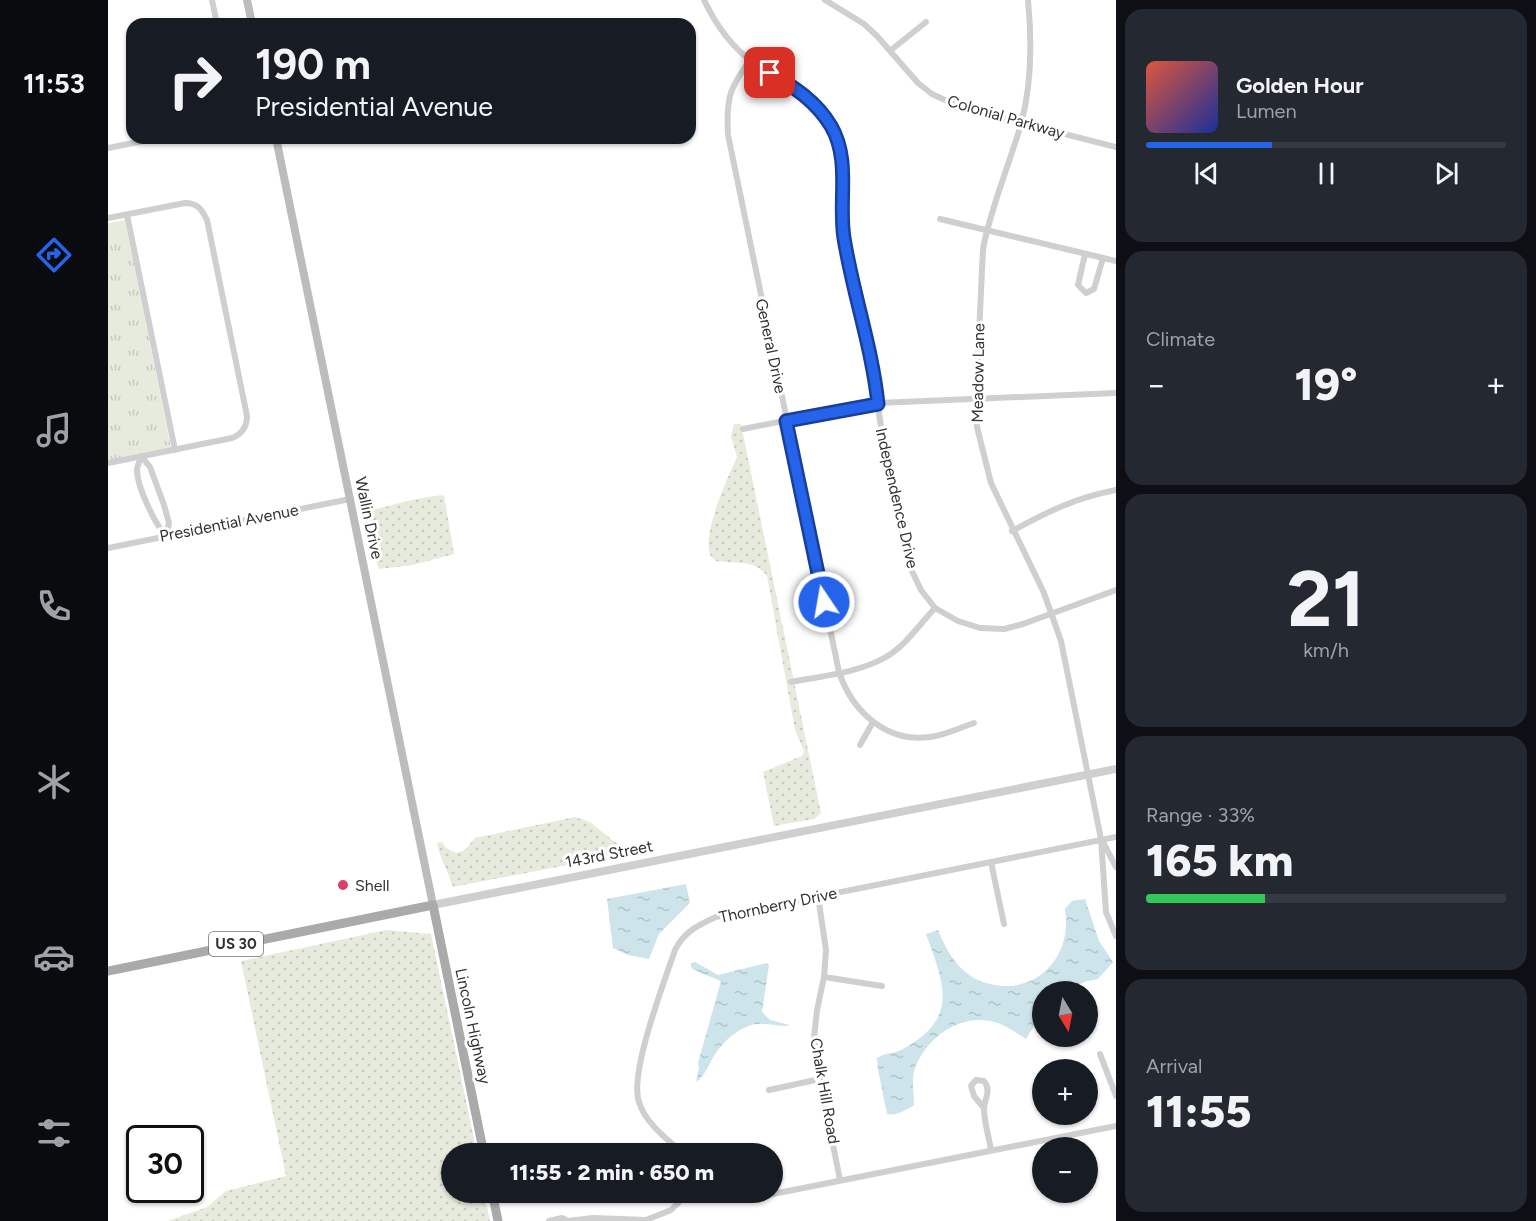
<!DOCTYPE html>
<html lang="en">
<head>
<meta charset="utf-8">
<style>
	body { margin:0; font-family:Figtree,sans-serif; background:#242831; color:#f1f3f6; height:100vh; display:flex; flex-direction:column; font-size:22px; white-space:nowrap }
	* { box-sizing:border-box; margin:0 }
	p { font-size:20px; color:#9ea1a6 }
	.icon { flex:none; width:33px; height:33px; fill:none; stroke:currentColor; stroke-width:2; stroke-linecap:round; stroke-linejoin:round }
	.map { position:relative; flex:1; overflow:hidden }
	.sheet { display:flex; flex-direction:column; gap:9px; padding:9px; background:#0d0f14; width:420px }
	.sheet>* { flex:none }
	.guide { position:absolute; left:18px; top:18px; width:570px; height:126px; border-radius:18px; box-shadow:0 2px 4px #0004; background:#171b24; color:#f1f3f6; overflow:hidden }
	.needle { width:39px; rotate:170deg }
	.fabs { position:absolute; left:924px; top:981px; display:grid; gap:12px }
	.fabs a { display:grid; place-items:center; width:66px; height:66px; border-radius:50%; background:#171b24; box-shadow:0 2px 4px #0004; font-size:30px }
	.speed { position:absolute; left:18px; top:1125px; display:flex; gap:12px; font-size:30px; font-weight:700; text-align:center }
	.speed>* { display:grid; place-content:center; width:78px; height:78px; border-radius:50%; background:#171b24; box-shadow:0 2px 4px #0004; line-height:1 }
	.speed .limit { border:3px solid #111; border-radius:9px; background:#fff; color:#111 }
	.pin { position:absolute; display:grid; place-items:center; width:51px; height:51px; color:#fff; margin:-26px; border-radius:12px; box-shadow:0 3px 9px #0006 }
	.me { position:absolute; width:66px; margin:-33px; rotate:348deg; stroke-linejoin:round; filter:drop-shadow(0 0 4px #0008) }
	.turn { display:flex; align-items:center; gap:21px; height:126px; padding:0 30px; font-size:27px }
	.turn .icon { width:78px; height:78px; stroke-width:2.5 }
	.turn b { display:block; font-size:42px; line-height:51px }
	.big { font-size:45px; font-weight:800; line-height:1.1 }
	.sheet .widget { flex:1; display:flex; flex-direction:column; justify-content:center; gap:9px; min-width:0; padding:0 21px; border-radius:18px; background:#242831 }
	.sheet .dial { align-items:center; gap:0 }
	.dial b { font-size:78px; line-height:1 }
	.song { display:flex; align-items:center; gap:18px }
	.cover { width:72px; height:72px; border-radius:9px; background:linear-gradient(135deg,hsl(10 70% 55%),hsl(230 70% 35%)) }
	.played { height:6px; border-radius:3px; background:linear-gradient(90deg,#2563eb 35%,#363941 35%) }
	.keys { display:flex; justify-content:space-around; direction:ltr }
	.heat { display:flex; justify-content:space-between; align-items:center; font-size:33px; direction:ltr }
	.charge { height:9px; border-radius:4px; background:linear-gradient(90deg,#34c759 33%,#363941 0) }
	.trip { position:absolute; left:333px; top:1143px; width:342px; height:60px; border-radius:30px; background:#171b24; box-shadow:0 2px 4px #0004; font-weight:800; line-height:60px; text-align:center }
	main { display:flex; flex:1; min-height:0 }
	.tab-bar { display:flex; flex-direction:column; width:108px; justify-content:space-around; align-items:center; background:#090b0e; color:#9ea1a6 }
	.tab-bar .icon { width:42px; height:42px }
	.tab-bar .on { color:#2563eb }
	.tab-bar b { font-size:27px; color:#f1f3f6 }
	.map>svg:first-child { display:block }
</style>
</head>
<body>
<main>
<nav class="tab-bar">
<b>11:53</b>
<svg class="icon on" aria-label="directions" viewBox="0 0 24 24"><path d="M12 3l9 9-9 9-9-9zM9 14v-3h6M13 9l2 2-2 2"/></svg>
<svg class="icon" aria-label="music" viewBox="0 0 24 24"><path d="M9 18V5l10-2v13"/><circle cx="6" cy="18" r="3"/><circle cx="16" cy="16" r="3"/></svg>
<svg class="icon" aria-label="phone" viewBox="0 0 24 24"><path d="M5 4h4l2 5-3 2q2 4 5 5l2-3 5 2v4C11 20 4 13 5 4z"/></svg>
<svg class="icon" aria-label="climate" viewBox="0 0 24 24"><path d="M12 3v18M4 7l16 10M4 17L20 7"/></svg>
<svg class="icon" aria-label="car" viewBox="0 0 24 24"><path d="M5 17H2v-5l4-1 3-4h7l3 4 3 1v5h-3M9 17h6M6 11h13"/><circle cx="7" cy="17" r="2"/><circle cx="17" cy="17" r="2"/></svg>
<svg class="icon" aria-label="filters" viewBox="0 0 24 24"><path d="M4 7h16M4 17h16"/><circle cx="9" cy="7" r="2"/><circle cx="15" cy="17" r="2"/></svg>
</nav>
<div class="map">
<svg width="1008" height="1221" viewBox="0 0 1008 1221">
	<defs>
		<pattern id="grass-dots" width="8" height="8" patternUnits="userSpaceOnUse" patternTransform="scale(1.5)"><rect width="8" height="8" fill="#e7ebde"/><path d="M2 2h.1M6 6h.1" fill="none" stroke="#c7cabf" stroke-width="1.8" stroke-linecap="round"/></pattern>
		<pattern id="park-tufts" width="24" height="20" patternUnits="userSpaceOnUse" patternTransform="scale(1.5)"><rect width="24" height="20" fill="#e7ebde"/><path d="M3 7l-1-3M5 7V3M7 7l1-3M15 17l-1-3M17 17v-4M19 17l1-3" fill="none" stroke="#c7cabf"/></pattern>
		<pattern id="water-ripples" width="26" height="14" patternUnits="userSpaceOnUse" patternTransform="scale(1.5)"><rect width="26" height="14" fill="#cce4ea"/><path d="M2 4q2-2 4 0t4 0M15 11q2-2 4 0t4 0" fill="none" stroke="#b0c4c9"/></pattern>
	</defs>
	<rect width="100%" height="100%" fill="#fff"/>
	<g fill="url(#grass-dots)">
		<path d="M626 424H633L713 813 706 819 666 826 655 772 694 756 696 751 687 730 659 576C649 562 634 563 618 562 614 561 611 562 608 561 585 550 622 473 629 457L623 436Z"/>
		<path d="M336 495 346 554 305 565 271 569 252 513C280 507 307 497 336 495Z"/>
		<path d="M467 817 482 822 508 843 521 850H537L345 887C340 871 332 859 329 843L334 842 338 848 348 853 357 850 367 838Z"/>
		<polygon points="278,930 323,934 369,1153 344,1154 344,1192 376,1193 382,1221 60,1221 99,1207 118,1191 178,1176 133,961"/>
	</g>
	<polygon fill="url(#park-tufts)" points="17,220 63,448 0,461 0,223"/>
	<g fill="url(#water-ripples)">
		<polygon points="578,884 582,903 551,934 541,959 520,955 505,948 499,899"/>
		<path d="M977 899 991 941 1005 962 990 979 976 982 958 991 934 992V1013L918 1039C909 1033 900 1027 890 1023 855 1011 819 1036 807 1068 803 1079 806 1093 806 1105 798 1110 789 1116 779 1114L770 1069 769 1058C778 1052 787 1054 795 1049 852 1018 836 984 818 934L830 930C838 950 850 971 870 980 921 1002 966 961 957 909L964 901Z"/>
		<path d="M587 962 610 975 659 963 661 965 654 1012 662 1020 681 1025 679 1026C671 1026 663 1024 655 1024 636 1022 616 1040 606 1056 600 1065 598 1075 588 1082L591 1068 590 1063 613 981 586 970 583 967V963Z"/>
	</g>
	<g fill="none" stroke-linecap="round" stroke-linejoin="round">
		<g stroke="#cfcfcf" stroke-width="6">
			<polyline points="104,0 109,24"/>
			<path d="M596 0C607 23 622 45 643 61 672 82 710 94 725 130 740 166 730 201 736 238 742 280 757 320 765 362 769 381 769 401 772 420 779 470 792 519 802 567L813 590 827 608 850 621 872 628 896 629 915 624 1008 590"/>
			<polyline points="717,0 756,24 769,36 810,83 824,94 854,108 1008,147"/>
			<path d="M920 0C924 41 924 84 913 124 901 166 883 206 875 249L868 398 869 427 883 483 936 593 953 641 993 839 998 912 1008 936"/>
			<polyline points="783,50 818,22"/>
			<path d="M642 60C621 89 618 99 620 135L731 672C744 711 778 743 822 737 838 735 851 728 866 723"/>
			<polyline points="0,148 50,138"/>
			<polyline points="19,215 67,450"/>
			<path d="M0 218 77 203C90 203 94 210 99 220L139 416C139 427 134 434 124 438L0 463"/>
			<polyline points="832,219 1008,261"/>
			<polyline points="977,254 970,285 978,293 986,289 995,258"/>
			<polyline points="635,429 750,406 770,403 1008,393"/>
			<path d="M33 456C32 461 29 466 29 470 29 487 47 524 58 536"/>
			<polyline points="33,456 42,467 56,505 61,523 58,536"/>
			<path d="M904 531C941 511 967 498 1008 490"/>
			<polyline points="0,548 242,499"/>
			<path d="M683 682C714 676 750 673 778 657 797 646 812 624 827 608"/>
			<polyline points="752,745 765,722"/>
			<polyline points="995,842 1008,867"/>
			<polyline points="883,862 896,924"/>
			<polyline points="710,896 718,950 716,977 709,1010 706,1038 712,1079 732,1180"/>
			<polyline points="716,977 774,986"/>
			<polyline points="992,1054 1008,1096"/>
			<polyline points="661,1090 712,1079"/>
			<path d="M876 1108 866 1096 863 1086 868 1080 876 1081C884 1091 876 1099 876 1109 876 1122 881 1137 883 1150"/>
			<path d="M576 1154C560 1140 537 1123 531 1102 521 1073 556 983 567 950 576 932 590 925 608 917L1008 837"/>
			<polyline points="631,1192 649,1196 665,1194 1008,1126"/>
			<polyline points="441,1221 454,1218 460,1221 485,1218 538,1220 563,1210 581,1192"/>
		</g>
		<polyline stroke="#cfcfcf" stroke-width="8" points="325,905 1008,769"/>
		<g stroke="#bcbcbc" stroke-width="8">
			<polyline points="139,0 144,24"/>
			<polyline points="168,138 325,905"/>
		</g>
		<g stroke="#aaa" stroke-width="9">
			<polyline points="0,971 325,905 376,1154"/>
			<polyline points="384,1192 390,1221"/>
		</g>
	</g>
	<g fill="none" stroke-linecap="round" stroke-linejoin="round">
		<g stroke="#184099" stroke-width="15">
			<path id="route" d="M662 73C686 87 708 101 723 126 743 160 730 201 736 238 745 294 764 347 770 404L678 421 716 602"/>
		</g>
		<use href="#route" stroke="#2563eb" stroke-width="10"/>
	</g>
	<circle fill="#dd4067" stroke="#fff" stroke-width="2" cx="235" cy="885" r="6"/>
	<g text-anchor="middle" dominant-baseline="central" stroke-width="6" stroke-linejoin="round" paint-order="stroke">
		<rect fill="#fff" stroke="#707070" stroke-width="1.5" x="101" y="932" width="54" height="24" rx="4.5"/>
		<g font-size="15" font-weight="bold" fill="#323232">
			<text x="128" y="944">US 30</text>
		</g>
		<g font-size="16" fill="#323232" stroke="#fff">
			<text transform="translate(898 117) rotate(16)">Colonial Parkway</text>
			<text transform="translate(663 346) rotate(78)">General Drive</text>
			<text transform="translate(870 373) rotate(-89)">Meadow Lane</text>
			<text transform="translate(789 498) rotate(77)">Independence Drive</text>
			<text transform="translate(261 518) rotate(78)">Wallin Drive</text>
			<text transform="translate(121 523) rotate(-11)">Presidential Avenue</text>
			<text transform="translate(501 854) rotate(-11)">143rd Street</text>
			<text transform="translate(670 905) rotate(-12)">Thornberry Drive</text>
			<text transform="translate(365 1026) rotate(78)">Lincoln Highway</text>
			<text transform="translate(717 1091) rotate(80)">Chalk Hill Road</text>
		</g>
		<g font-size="16" fill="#323232" stroke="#fff" text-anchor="start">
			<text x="247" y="885">Shell</text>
		</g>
	</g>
</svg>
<div class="fabs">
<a><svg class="needle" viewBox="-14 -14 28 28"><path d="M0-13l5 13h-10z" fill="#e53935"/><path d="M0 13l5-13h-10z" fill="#9ea1a6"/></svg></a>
<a>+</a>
<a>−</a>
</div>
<div class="speed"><div class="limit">30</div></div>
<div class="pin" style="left:662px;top:73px;background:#d93025"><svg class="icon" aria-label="arrive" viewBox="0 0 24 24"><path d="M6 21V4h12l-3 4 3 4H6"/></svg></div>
<svg class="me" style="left:716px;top:602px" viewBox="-20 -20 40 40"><circle r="17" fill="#2563eb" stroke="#fff" stroke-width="3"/><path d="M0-11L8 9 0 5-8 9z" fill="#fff"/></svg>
<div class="trip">11:55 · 2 min · 650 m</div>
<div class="guide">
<div class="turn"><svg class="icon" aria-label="right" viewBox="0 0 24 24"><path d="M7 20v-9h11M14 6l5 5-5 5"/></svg><div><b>190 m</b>Presidential Avenue</div></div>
</div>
</div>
<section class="sheet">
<div class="widget">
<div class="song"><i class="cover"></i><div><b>Golden Hour</b><p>Lumen</p></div></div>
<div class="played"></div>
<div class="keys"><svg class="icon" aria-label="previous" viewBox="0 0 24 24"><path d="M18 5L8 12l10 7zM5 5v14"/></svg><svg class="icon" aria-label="pause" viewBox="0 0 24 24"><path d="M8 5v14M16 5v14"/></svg><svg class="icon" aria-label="next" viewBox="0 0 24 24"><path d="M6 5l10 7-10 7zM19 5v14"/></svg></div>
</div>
<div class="widget"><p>Climate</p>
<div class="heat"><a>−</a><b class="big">19°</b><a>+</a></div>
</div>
<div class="widget dial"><b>21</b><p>km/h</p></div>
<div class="widget"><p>Range · 33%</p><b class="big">165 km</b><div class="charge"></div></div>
<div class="widget"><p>Arrival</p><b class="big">11:55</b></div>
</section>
</main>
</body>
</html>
